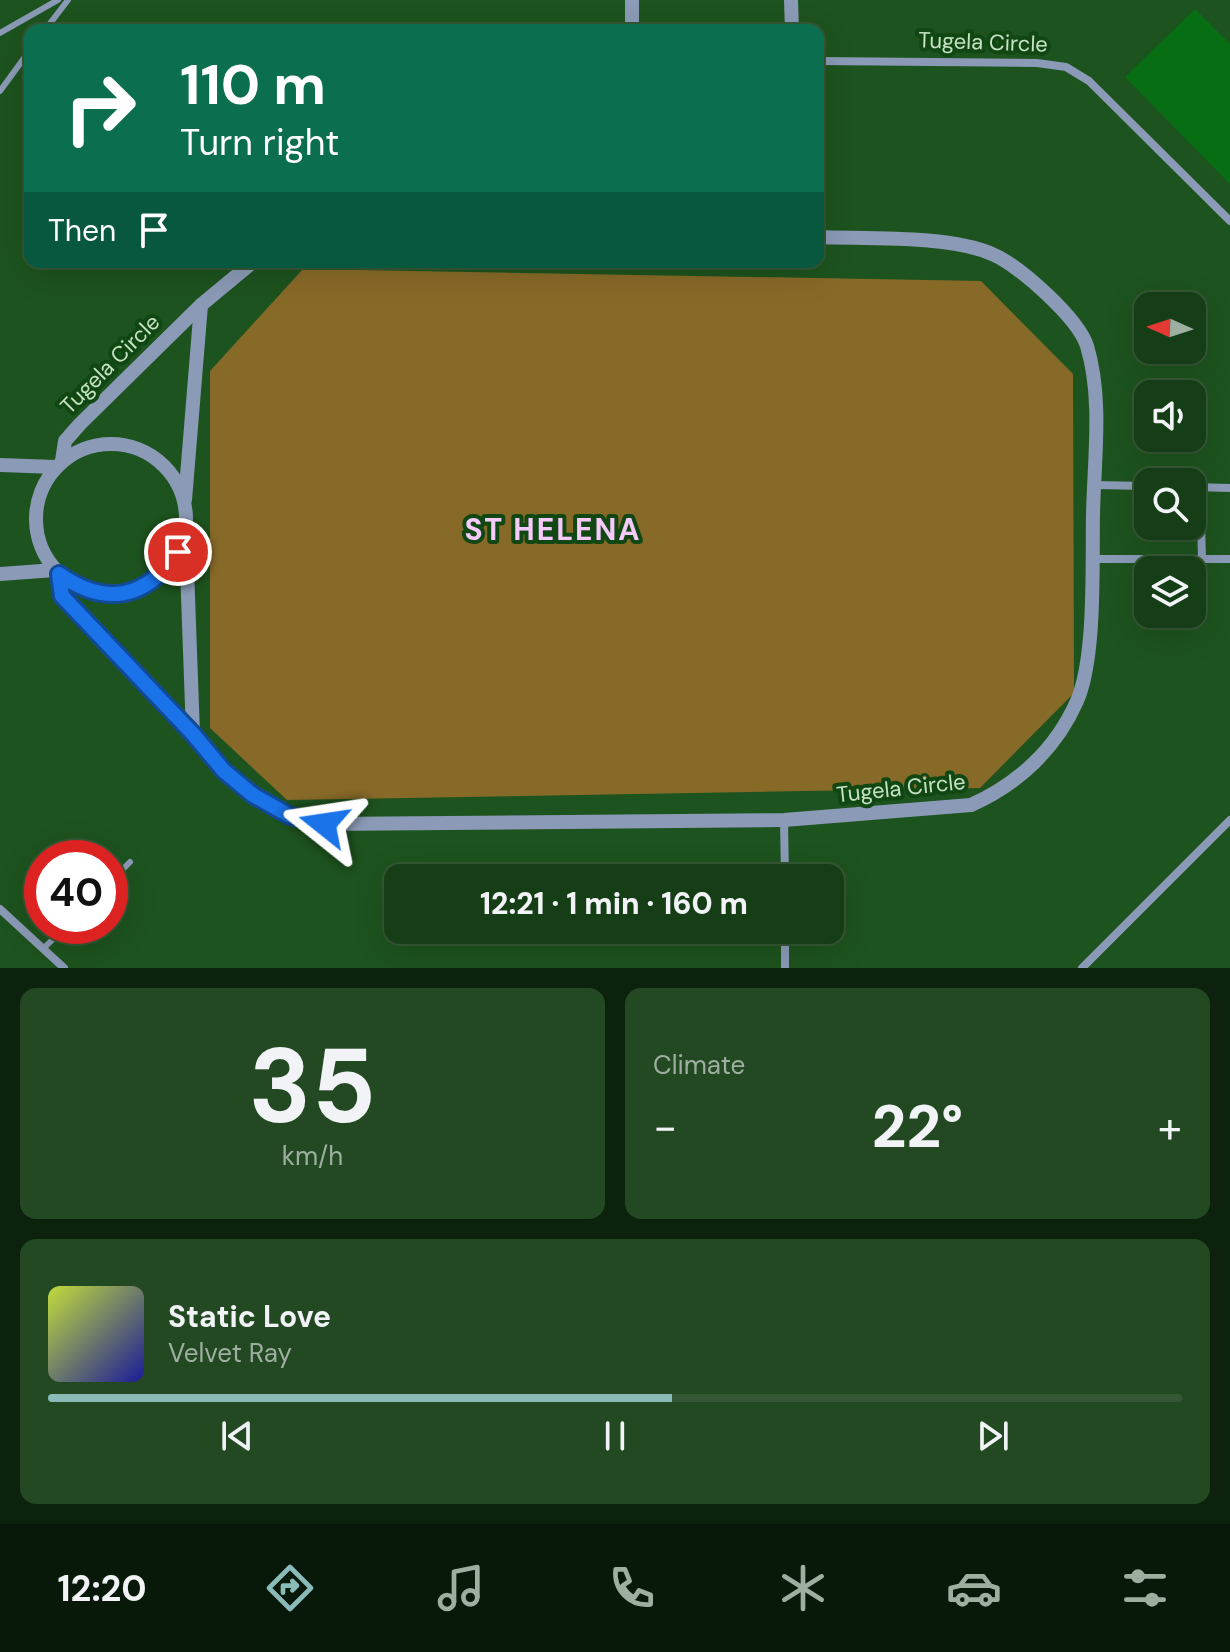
<!DOCTYPE html>
<html lang="en">
<head>
<meta charset="utf-8">
<style>
	body { margin:0; font-family:"DM Sans",sans-serif; background:#234923; color:#f1f3f6; height:100vh; display:flex; flex-direction:column; font-size:30px; white-space:nowrap }
	* { box-sizing:border-box; margin:0 }
	p { font-size:26px; color:#9eaea1 }
	.icon { flex:none; width:44px; height:44px; fill:none; stroke:currentColor; stroke-width:2; stroke-linecap:round; stroke-linejoin:round }
	.map { position:relative; height:968px; overflow:hidden }
	.side { display:flex; flex-direction:column; gap:20px; padding:20px; background:#0c220c; flex:1 }
	.side>* { flex:none }
	.hud { position:absolute; left:24px; top:24px; width:800px; height:244px; border-radius:16px; box-shadow:0 8px 32px #0002,0 0 0 2px #355735; background:#0b6e4f; color:#fff; overflow:hidden }
	.needle { width:52px; rotate:273deg }
	.controls { position:absolute; left:1134px; top:292px; display:grid; gap:16px }
	.controls a { display:grid; place-items:center; width:72px; height:72px; border-radius:16px; background:#163e16; box-shadow:0 8px 32px #0002,0 0 0 2px #355735; font-size:40px }
	.speed { position:absolute; left:24px; top:840px; display:flex; gap:16px; font-size:40px; font-weight:700; text-align:center }
	.speed>* { display:grid; place-content:center; width:104px; height:104px; border-radius:50%; background:#163e16; box-shadow:0 8px 32px #0002,0 0 0 2px #355735; line-height:1 }
	.speed .limit { border:12px solid #d22; background:#fff; color:#111 }
	.pin { position:absolute; display:grid; place-items:center; width:68px; height:68px; color:#fff; margin:-34px; border:4px solid #fff; border-radius:50%; box-shadow:0 2px 8px #0007 }
	.me { position:absolute; width:88px; margin:-44px; rotate:285deg; stroke-linejoin:round; filter:drop-shadow(0 0 6px #0008) }
	.turn { display:flex; align-items:center; gap:28px; height:168px; padding:0 24px; font-size:36px }
	.turn .icon { width:104px; height:104px; stroke-width:2.5 }
	.turn b { display:block; font-size:56px; line-height:68px }
	.then { display:flex; align-items:center; height:76px; padding:0 24px; background:#0003; gap:16px; font-size:30px }
	.big { font-size:60px; font-weight:800; line-height:1.1 }
	.side .tile { flex:1; display:flex; flex-direction:column; justify-content:center; gap:12px; min-width:0; padding:0 28px; border-radius:16px; background:#234923 }
	.side .dial { align-items:center; gap:0 }
	.dial b { font-size:104px; line-height:1 }
	.song { display:flex; align-items:center; gap:24px }
	.cover { width:96px; height:96px; border-radius:12px; background:linear-gradient(135deg,hsl(70 70% 55%),hsl(240 70% 35%)) }
	.played { height:8px; border-radius:4px; background:linear-gradient(90deg,#8bbbb9 55%,#355735 55%) }
	.keys { display:flex; justify-content:space-around; direction:ltr }
	.heat { display:flex; justify-content:space-between; align-items:center; font-size:44px; direction:ltr }
	.side .tiles { flex:1; display:grid; gap:20px; grid-template-columns:1fr 1fr }
	.tile:last-child { grid-column:span 2 }
	.trip { position:absolute; left:384px; top:864px; width:460px; height:80px; border-radius:16px; background:#163e16; box-shadow:0 8px 32px #0002,0 0 0 2px #355735; font-weight:800; line-height:80px; text-align:center }
	.dock { display:flex; height:128px; justify-content:space-around; align-items:center; background:#091909; color:#9eaea1 }
	.dock .icon { width:56px; height:56px }
	.dock .active { color:#8bbbb9 }
	.dock b { font-size:36px; color:#f1f3f6 }
	.map>svg:first-child { display:block }
</style>
</head>
<body>
<div class="map">
<svg width="1230" height="968" viewBox="0 0 1230 968">
	<rect width="100%" height="100%" fill="#1d531e"/>
	<polygon fill="#886a28" points="303,269 981,281 1073,374 1074,693 980,788 287,800 210,728 210,371"/>
	<polygon fill="#086e14" points="1195,9 1230,44 1230,184 1125,77"/>
	<g fill="none" stroke-linecap="round" stroke-linejoin="round">
		<g stroke="#8b9ab6" stroke-width="6">
			<polyline points="45,30 68,0"/>
			<polyline points="0,33 58,0"/>
			<polyline points="0,91 30,50"/>
			<polyline points="110,882 130,862"/>
			<polyline points="43,949 66,926"/>
		</g>
		<g stroke="#8b9ab6" stroke-width="8">
			<polyline points="818,61 1037,63 1066,67 1089,81 1230,221"/>
			<polyline points="1094,485 1148,486"/>
			<polyline points="1192,487 1230,488"/>
			<polyline points="1200,487 1202,559"/>
			<polyline points="1092,559 1230,559"/>
			<polyline points="784,820 785,878"/>
			<polyline points="0,909 64,968"/>
			<polyline points="785,930 785,968"/>
			<polyline points="1082,968 1230,820"/>
		</g>
		<g stroke="#8b9ab6" stroke-width="14">
			<polyline points="791,0 792,30"/>
			<polyline points="632,30 632,0"/>
			<circle cx="111" cy="519" r="75"/>
			<polyline points="62,461 65,441 80,424 201,305 253,262"/>
			<polyline points="0,465 56,467"/>
			<polyline points="185,500 201,305"/>
			<polyline points="186,541 193,734"/>
			<polyline points="0,574 55,570"/>
			<path d="M59 574 62 596 193 734 224 771 253 795 290 816 324 824 784 820 971 805C1018 784 1056 749 1077 701 1096 657 1092 565 1093 515 1094 460 1103 399 1087 346 1078 318 1019 265 992 254 950 235 866 239 818 237"/>
		</g>
	</g>
	<g fill="none" stroke-linecap="round" stroke-linejoin="round">
		<g stroke="#114b97" stroke-width="20">
			<path id="route" d="M178 552C146 599 106 607 59 574L62 596 193 734 224 771 253 795 290 816 324 824"/>
		</g>
		<use href="#route" stroke="#1a73e8" stroke-width="14"/>
	</g>
	<g text-anchor="middle" dominant-baseline="central" stroke-width="8" stroke-linejoin="round" paint-order="stroke">
		<g font-size="22" fill="#c6e2c4" stroke="#114713">
			<text transform="translate(983 42) rotate(2)">Tugela Circle</text>
			<text transform="translate(110 364) rotate(-45)">Tugela Circle</text>
			<text transform="translate(901 788) rotate(-6)">Tugela Circle</text>
		</g>
		<g font-size="30" font-weight="bold" letter-spacing="2" fill="#f6cafa" stroke="#114713">
			<text x="553" y="529">ST HELENA</text>
		</g>
	</g>
</svg>
<div class="controls">
<a><svg class="needle" viewBox="-14 -14 28 28"><path d="M0-13l5 13h-10z" fill="#e53935"/><path d="M0 13l5-13h-10z" fill="#9eaea1"/></svg></a>
<a><svg class="icon" aria-label="sound" viewBox="0 0 24 24"><path d="M4 9h4l5-4v14l-5-4H4zM17 9q2 3 0 6"/></svg></a>
<a><svg class="icon" aria-label="search" viewBox="0 0 24 24"><circle cx="10" cy="10" r="6"/><path d="M15 15l6 6"/></svg></a>
<a><svg class="icon" aria-label="layers" viewBox="0 0 24 24"><path d="M12 4l9 5-9 5-9-5zM3 14l9 5 9-5"/></svg></a>
</div>
<div class="speed"><div class="limit">40</div></div>
<div class="pin" style="left:178px;top:552px;background:#d93025"><svg class="icon" aria-label="arrive" viewBox="0 0 24 24"><path d="M6 21V4h12l-3 4 3 4H6"/></svg></div>
<svg class="me" style="left:324px;top:824px" viewBox="-20 -20 40 40"><path d="M0-17L14 15 0 8-14 15z" fill="#1a73e8" stroke="#fff" stroke-width="4"/></svg>
<div class="trip">12:21 · 1 min · 160 m</div>
<div class="hud">
<div class="turn"><svg class="icon" aria-label="right" viewBox="0 0 24 24"><path d="M7 20v-9h11M14 6l5 5-5 5"/></svg><div><b>110 m</b>Turn right</div></div>
<div class="then">Then<svg class="icon" aria-label="arrive" viewBox="0 0 24 24"><path d="M6 21V4h12l-3 4 3 4H6"/></svg></div>
</div>
</div>
<section class="side">
<div class="tiles">
<div class="tile dial"><b>35</b><p>km/h</p></div>
<div class="tile"><p>Climate</p>
<div class="heat"><a>−</a><b class="big">22°</b><a>+</a></div>
</div>
<div class="tile">
<div class="song"><i class="cover"></i><div><b>Static Love</b><p>Velvet Ray</p></div></div>
<div class="played"></div>
<div class="keys"><svg class="icon" aria-label="previous" viewBox="0 0 24 24"><path d="M18 5L8 12l10 7zM5 5v14"/></svg><svg class="icon" aria-label="pause" viewBox="0 0 24 24"><path d="M8 5v14M16 5v14"/></svg><svg class="icon" aria-label="next" viewBox="0 0 24 24"><path d="M6 5l10 7-10 7zM19 5v14"/></svg></div>
</div>
</div>
</section>
<nav class="dock">
<b>12:20</b>
<svg class="icon active" aria-label="directions" viewBox="0 0 24 24"><path d="M12 3l9 9-9 9-9-9zM9 14v-3h6M13 9l2 2-2 2"/></svg>
<svg class="icon" aria-label="music" viewBox="0 0 24 24"><path d="M9 18V5l10-2v13"/><circle cx="6" cy="18" r="3"/><circle cx="16" cy="16" r="3"/></svg>
<svg class="icon" aria-label="phone" viewBox="0 0 24 24"><path d="M5 4h4l2 5-3 2q2 4 5 5l2-3 5 2v4C11 20 4 13 5 4z"/></svg>
<svg class="icon" aria-label="climate" viewBox="0 0 24 24"><path d="M12 3v18M4 7l16 10M4 17L20 7"/></svg>
<svg class="icon" aria-label="car" viewBox="0 0 24 24"><path d="M5 17H2v-5l4-1 3-4h7l3 4 3 1v5h-3M9 17h6M6 11h13"/><circle cx="7" cy="17" r="2"/><circle cx="17" cy="17" r="2"/></svg>
<svg class="icon" aria-label="filters" viewBox="0 0 24 24"><path d="M4 7h16M4 17h16"/><circle cx="9" cy="7" r="2"/><circle cx="15" cy="17" r="2"/></svg>
</nav>
</body>
</html>
